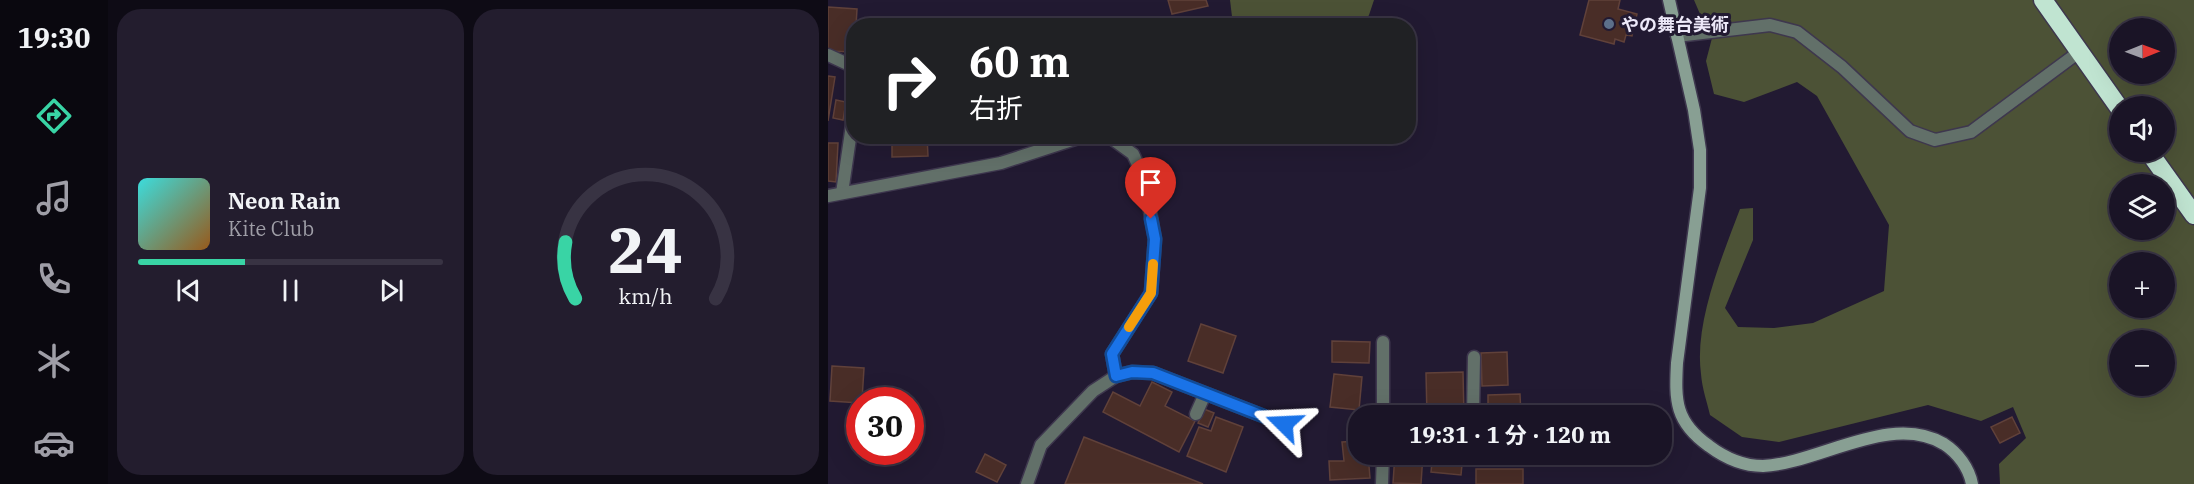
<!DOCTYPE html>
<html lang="ja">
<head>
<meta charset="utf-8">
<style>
	body { margin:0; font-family:"IBM Plex Serif","Noto Sans JP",serif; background:#231d2e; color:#f1f3f6; height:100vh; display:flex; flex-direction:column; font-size:22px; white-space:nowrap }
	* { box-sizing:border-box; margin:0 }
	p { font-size:20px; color:#9f9ea7 }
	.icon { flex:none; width:33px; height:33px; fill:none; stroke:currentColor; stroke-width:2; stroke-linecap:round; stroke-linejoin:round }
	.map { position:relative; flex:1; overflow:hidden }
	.panel { display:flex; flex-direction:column; gap:9px; padding:9px; background:#0e0b15; width:720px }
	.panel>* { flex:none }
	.top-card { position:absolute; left:18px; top:18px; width:570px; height:126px; border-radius:24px; box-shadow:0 6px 24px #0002,0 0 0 2px #383343; background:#202124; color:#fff; overflow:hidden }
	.needle { width:39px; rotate:89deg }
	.controls { position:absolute; left:1281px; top:18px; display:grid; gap:12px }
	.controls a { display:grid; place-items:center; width:66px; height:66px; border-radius:50%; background:#1a1426; box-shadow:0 6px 24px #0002,0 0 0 2px #383343; font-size:30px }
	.speed { position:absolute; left:18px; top:387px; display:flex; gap:12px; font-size:30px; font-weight:700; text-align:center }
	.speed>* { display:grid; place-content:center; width:78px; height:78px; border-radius:50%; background:#1a1426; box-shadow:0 6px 24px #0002,0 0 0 2px #383343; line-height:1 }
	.speed .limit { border:9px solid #d22; background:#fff; color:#111 }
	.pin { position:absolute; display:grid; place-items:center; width:51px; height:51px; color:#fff; margin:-62px -26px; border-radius:50% 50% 50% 0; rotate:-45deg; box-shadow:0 0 6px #0007 }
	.pin .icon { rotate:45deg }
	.me { position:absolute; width:66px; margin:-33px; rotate:291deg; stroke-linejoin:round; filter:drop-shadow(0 0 4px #0008) }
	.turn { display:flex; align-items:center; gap:21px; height:126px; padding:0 24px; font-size:27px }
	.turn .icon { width:78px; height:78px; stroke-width:2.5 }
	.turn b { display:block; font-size:42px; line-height:51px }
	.panel .widget { flex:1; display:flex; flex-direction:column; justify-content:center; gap:9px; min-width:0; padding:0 21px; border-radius:24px; background:#231d2e }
	.panel .dial { align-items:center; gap:0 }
	.dial svg { height:156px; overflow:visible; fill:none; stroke:#383343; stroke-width:7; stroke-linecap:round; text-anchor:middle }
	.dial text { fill:#f1f3f6; stroke:none }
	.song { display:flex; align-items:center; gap:18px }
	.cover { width:72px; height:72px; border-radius:9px; background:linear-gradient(135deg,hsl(180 70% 55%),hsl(30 70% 35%)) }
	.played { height:6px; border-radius:3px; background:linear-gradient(90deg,#39d4a5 35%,#383343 35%) }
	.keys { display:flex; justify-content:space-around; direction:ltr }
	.panel .tiles { flex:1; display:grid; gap:9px; grid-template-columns:repeat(2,1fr) }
	.trip { position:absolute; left:520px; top:405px; width:324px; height:60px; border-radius:24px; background:#1a1426; box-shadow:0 6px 24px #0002,0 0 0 2px #383343; font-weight:700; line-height:60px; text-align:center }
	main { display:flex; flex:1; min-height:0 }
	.tabs { display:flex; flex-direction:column; width:108px; justify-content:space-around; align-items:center; background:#0a080f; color:#9f9ea7 }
	.tabs .icon { width:42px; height:42px }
	.tabs .selected { color:#39d4a5 }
	.tabs b { font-size:27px; color:#f1f3f6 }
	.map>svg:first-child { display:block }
</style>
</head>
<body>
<main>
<nav class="tabs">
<b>19:30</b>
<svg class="icon selected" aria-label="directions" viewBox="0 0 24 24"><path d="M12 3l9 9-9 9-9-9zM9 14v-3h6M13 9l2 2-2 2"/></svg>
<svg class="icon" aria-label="music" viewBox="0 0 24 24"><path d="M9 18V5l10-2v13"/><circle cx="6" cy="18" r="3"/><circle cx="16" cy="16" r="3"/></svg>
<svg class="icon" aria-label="phone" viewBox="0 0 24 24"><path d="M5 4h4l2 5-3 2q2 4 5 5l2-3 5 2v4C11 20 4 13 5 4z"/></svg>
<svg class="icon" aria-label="climate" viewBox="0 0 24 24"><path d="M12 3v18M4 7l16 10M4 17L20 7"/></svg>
<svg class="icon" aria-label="car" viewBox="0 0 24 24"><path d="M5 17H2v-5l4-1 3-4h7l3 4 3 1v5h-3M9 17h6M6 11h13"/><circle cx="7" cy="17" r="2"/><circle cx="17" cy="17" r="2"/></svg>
</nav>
<section class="panel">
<div class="tiles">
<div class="widget">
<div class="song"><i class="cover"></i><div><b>Neon Rain</b><p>Kite Club</p></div></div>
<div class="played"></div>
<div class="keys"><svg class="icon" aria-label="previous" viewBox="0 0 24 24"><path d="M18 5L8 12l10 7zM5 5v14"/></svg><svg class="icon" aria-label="pause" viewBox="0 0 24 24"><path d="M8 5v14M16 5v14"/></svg><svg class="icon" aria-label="next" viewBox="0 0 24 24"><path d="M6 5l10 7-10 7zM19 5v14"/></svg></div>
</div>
<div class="widget dial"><svg viewBox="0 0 100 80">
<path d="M14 69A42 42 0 1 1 86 69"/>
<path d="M14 69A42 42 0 0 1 9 40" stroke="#39d4a5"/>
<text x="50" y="56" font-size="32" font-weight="700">24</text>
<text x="50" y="72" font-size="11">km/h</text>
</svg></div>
</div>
</section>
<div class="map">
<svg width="1366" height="484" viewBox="0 0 1366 484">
	<rect width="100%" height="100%" fill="#221a32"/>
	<g fill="#4c5236" fill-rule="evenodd">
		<polygon points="402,0 546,0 541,15 534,26 405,25"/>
		<path d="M866 0H1366V484H1172L1171 464 1198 438 1185 407 1153 421 1100 405 951 442 914 437 882 415C879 402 874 388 873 374 866 323 894 257 912 209L925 208V240L897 308 910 327 946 328 985 323 1056 291 1061 225 989 96 969 82 916 102 886 94 878 61 889 19 872 14ZM1292 28H1336V74H1292ZM1292 106H1336V152H1292ZM1292 184H1336V230H1292ZM1292 262H1336V308H1292ZM1292 340H1336V386H1292Z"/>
	</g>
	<g fill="#492d27" stroke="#60413a" stroke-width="1.5">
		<polygon points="340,0 378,0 380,6 344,14"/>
		<polygon points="761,0 792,0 790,9 809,14 804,36 798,35 796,42 787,39 786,44 752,35"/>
		<polygon points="0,7 29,9 28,26 26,26 26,52 0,51"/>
		<polygon points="0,76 7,77 0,121"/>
		<polygon points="8,100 18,102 15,120 5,118"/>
		<polygon points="64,136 99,136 100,156 64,157"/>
		<polygon points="0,143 10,143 8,182 0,181"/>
		<polygon points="373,324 408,336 395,373 360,361"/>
		<polygon points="504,341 542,342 541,363 504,362"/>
		<polygon points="679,352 680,385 654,386 653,353"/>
		<polygon points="4,366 36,368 34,400 32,400 32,403 2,401"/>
		<polygon points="635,372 636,416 599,416 598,373"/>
		<polygon points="506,374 534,377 531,410 502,407"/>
		<polygon points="324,382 344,392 337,406 367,421 351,452 275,412 285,392 312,406"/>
		<polygon points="692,394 693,416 660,416 660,395"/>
		<polygon points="376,409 386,413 380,427 370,423"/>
		<polygon points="388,417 415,427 398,472 359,456 371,427 383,431"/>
		<polygon points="1184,417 1192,433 1172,443 1163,427"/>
		<polygon points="256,437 375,484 237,484"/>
		<polygon points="531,441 531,454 540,454 542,478 502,480 501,461 516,461 514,442"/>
		<polygon points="157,454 178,465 169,482 148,472"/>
		<polygon points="567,454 595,454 593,484 565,483"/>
		<polygon points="605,454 635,454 633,475 603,472"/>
		<rect x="659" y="454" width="24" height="12"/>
		<rect x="648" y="469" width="47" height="15"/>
	</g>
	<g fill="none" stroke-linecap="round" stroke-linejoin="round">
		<g stroke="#3e374e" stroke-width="15">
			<g id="street">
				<polyline points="849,36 942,25 969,32 1014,67 1082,131 1107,140 1143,132 1251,52"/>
				<polyline points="0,55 26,67"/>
				<polyline points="14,193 26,111"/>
				<polyline points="0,196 173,163 250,138 283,138 305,154 316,178 327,239 323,293 284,354 288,376 265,391 213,445 199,484"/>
				<polyline points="555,342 555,416"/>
				<polyline points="288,376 304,372 325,373 456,424"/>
				<polyline points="368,414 377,394"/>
				<polyline points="645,416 646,357"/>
				<polyline points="554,484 555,454"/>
			</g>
		</g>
		<g stroke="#3e374e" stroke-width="15">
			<path id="secondary" d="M841 0 866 110 872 150V188L849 363C847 401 847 422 881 446 897 458 915 466 935 466 992 463 1063 412 1116 444 1130 453 1141 468 1144 484"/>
		</g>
		<g stroke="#3e374e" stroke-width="21">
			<g id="highway">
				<polyline points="1215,0 1292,109"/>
				<polyline points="1321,152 1366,215"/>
			</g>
		</g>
		<use href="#street" stroke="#627069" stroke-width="12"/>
		<use href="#secondary" stroke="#889f93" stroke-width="12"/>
		<use href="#highway" stroke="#c0e4d1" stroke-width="18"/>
	</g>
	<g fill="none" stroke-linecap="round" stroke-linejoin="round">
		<g stroke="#114b97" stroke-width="15">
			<polyline id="route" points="323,219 327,239 323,293 284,354 288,376 304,372 325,373 456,424"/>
		</g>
		<use href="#route" stroke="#1a73e8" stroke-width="10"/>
		<polyline stroke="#f59e0b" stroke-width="10" points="301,327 323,293 325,264"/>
	</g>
	<circle fill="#5c6f8a" stroke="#221a32" stroke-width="2" cx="781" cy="24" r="6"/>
	<g text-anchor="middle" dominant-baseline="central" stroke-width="6" stroke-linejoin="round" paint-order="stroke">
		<g font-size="18" font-weight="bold" fill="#ede9f9" stroke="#221a32" text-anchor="start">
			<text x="793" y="24">やの舞台美術</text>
		</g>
	</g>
</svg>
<div class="controls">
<a><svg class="needle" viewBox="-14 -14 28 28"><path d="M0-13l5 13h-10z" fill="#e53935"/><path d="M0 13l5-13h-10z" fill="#9f9ea7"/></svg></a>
<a><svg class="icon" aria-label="sound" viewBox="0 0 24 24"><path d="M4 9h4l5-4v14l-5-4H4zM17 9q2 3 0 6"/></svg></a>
<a><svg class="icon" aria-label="layers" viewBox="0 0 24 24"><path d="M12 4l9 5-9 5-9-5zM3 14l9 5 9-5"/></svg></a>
<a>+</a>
<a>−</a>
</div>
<div class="speed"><div class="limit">30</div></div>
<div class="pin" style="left:323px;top:219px;background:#d93025"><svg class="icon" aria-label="arrive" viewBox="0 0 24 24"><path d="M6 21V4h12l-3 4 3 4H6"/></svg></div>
<svg class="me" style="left:456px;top:424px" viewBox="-20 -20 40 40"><path d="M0-17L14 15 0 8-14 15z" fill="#1a73e8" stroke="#fff" stroke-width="4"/></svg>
<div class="trip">19:31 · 1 分 · 120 m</div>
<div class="top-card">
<div class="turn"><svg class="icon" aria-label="right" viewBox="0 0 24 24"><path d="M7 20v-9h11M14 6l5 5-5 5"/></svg><div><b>60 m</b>右折</div></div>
</div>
</div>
</main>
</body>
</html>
